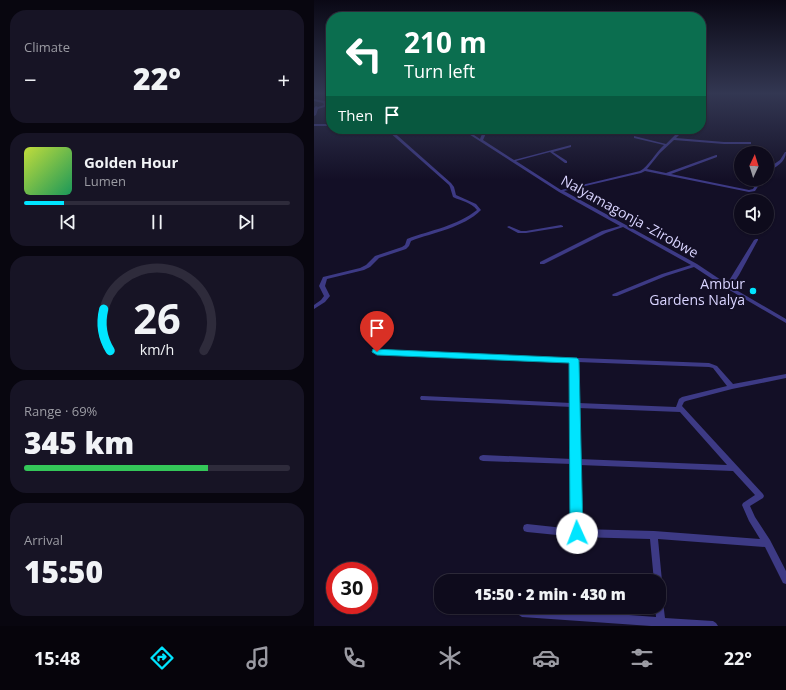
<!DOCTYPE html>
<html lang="en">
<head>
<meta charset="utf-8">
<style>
	body { margin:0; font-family:"Open Sans",sans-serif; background:#171425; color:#f1f3f6; height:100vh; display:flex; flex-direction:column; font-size:15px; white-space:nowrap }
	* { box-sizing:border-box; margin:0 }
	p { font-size:13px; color:#9b9ba3 }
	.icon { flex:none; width:22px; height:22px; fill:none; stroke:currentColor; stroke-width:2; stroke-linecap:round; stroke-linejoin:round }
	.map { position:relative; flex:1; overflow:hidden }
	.details { display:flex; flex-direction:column; gap:10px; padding:10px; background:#08060f; width:314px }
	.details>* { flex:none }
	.hud { position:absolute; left:12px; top:12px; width:380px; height:122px; border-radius:16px; box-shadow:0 1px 3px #0004,0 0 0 1px #2e2b3b; background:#0b6e4f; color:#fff; overflow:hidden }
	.needle { width:26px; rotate:4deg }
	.buttons { position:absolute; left:420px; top:146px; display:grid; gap:8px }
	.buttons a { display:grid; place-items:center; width:40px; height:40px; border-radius:50%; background:#0e0b1c; box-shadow:0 1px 3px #0004,0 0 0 1px #2e2b3b; font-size:20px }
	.speed { position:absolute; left:12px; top:562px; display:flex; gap:8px; font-size:20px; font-weight:700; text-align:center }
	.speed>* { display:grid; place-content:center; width:52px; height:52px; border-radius:50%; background:#0e0b1c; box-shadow:0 1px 3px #0004,0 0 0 1px #2e2b3b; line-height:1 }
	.speed .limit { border:6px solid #d22; background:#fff; color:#111 }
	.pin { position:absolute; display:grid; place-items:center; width:34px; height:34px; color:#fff; margin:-41px -17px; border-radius:50% 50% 50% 0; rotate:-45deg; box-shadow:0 0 4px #0007 }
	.pin .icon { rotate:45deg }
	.me { position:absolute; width:44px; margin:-22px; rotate:358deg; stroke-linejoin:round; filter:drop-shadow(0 0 3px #0008) }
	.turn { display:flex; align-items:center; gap:14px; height:84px; padding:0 12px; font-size:18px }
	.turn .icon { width:52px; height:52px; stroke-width:2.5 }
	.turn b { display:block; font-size:28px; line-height:34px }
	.then { display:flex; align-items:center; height:38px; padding:0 12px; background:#0003; gap:8px; font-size:15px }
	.big { font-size:30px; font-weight:800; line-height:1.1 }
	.details .tile { flex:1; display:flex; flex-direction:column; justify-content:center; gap:6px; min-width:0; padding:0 14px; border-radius:16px; background:#171425 }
	.details .dial { align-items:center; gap:0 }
	.dial svg { height:104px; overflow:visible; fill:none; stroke:#2e2b3b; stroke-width:7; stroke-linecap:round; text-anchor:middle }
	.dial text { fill:#f1f3f6; stroke:none }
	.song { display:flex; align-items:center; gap:12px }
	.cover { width:48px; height:48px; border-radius:6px; background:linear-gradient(135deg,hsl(70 70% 55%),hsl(150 70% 35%)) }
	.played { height:4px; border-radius:2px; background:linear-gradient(90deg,#00e5ff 15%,#2e2b3b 15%) }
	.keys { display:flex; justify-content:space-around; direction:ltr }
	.heat { display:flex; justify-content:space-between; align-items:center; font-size:22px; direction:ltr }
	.charge { height:6px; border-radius:3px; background:linear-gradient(90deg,#34c759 69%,#2e2b3b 0) }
	.trip { position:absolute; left:120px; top:574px; width:232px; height:40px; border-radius:16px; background:#0e0b1c; box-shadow:0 1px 3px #0004,0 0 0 1px #2e2b3b; font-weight:800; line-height:40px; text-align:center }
	.menu { display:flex; height:64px; justify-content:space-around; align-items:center; background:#06040b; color:#9b9ba3 }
	.menu .icon { width:28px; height:28px }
	.menu .active { color:#00e5ff }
	.menu b { font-size:18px; color:#f1f3f6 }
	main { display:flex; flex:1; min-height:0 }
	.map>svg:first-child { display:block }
</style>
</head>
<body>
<main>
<section class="details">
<div class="tile"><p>Climate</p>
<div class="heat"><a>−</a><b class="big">22°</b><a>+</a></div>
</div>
<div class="tile">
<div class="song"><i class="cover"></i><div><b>Golden Hour</b><p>Lumen</p></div></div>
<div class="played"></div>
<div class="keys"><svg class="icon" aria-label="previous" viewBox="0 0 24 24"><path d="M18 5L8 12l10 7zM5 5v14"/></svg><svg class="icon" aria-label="pause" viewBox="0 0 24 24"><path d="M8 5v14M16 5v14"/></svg><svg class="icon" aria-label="next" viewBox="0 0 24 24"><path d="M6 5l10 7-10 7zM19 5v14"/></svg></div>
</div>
<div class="tile dial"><svg viewBox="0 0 100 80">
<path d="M14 69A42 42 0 1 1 86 69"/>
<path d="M14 69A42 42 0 0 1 9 37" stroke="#00e5ff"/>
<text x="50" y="56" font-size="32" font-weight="700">26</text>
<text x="50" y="72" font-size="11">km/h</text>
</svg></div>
<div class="tile"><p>Range · 69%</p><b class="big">345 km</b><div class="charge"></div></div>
<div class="tile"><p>Arrival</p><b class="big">15:50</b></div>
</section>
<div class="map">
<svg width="472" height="626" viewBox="0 0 472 626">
	<rect width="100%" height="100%" fill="#130f26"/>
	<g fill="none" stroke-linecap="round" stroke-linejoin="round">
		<g fill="#3d3a85" fill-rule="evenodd">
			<polygon points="0,99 11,101 12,104 17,103 17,105 4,109 2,115 0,116 0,108 2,106 4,107 10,105 9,103 0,101"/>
			<polygon points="17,119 17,126 0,126 0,124 15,124 15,120"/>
			<path d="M74 129H76L137 183 140 187 142 195 162 204 167 210C149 228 120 232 97 241L95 246 92 249 65 258 56 267 50 270 13 279 11 286 16 296 11 302 0 309V305L7 300 10 296 5 286 9 277 46 268 52 265 61 256 88 247 91 245 93 239C117 230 143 226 163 210 157 202 147 201 139 197L136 187 135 185 74 131Z"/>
			<path d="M147 129H151L166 139 170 129H174L169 140 200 160 257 145V147L239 152 253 161V163H251L236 152 202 161 247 190 326 171C334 167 342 152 350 145L320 138V136L352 144 361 135 360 129H364L365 135 362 138 410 142H437V144H410L360 140 346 153 333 169 352 173 402 155H403V157L357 174 435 190 439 189 445 179H449L441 191 435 192 331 171 327 173 250 191 383 264 413 284 440 240 442 239H444V240L425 275 417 287 472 319V323L412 288 380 267 352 276 303 296H299L298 295 299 294 348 274 377 265 309 227 292 233 230 264H226V262L288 231 306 226 245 192Z"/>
			<path d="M471 152H472C472 162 461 168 453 172V169L466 160Z"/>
			<polygon points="247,225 249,226 249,227 212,233 204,233 193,227 195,226 207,231 212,231"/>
			<path d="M63 350 395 363 403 366 419 384 472 374V378L418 389 372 401 370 402 368 406 449 494 450 496 449 498 436 506 441 517 456 540 472 571V584L469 583 451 547 344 539 348 581 347 584 345 585V581H340L336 539 263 537 213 532 210 531 209 528 210 525 213 524 259 529 258 464 169 461 166 460 165 458 166 456 169 455 258 459V407L109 400H107L106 398 107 396H109L257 403V362L61 353 60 352 61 351ZM263 362 395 367 399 368 413 386 368 397 365 399 362 407 264 403ZM264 408 366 412 413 465 265 459ZM265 465 419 471 441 495 429 503 428 505 435 521 446 539 340 531 267 529Z"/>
			<polygon points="345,598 348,599 349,602 351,618 399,621 402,623 404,626 337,626 208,617 205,615 203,612 205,609 208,607 342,617 341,607 345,607"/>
		</g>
	</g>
	<linearGradient id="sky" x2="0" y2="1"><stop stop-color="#0a0815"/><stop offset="0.52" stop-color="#333752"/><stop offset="1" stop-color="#333752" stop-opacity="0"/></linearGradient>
	<rect width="472" height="180" fill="url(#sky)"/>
	<polygon fill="#00e5ff" stroke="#0095a6" points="59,349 263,358 265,360 269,533 267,538 263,539 258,538 256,533 255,363 63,355 58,352"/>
	<circle fill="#00e5ff" stroke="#130f26" stroke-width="1.5" cx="439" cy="291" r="4"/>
	<g text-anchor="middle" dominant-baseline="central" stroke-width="4" stroke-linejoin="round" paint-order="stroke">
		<g font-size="14" fill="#d9d4ff" stroke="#130f26">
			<text transform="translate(316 216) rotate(29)">Nalyamagonja -Zirobwe</text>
		</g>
		<g font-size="14" fill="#d9d4ff" stroke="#130f26" text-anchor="end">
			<text x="431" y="283">Ambur<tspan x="431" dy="16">Gardens Nalya</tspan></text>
		</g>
	</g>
</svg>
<div class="buttons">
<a><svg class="needle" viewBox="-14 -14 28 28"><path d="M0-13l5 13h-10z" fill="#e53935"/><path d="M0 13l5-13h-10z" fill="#9b9ba3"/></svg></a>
<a><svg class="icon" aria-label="sound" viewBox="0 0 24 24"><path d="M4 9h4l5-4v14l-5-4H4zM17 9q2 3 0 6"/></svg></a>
</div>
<div class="speed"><div class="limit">30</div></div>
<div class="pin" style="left:63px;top:352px;background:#d93025"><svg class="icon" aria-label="arrive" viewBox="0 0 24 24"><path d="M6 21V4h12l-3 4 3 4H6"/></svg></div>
<svg class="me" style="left:263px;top:533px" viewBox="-20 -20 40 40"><circle r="19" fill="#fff"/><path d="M0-13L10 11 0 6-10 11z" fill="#00e5ff"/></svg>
<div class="trip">15:50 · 2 min · 430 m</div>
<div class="hud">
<div class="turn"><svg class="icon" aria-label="left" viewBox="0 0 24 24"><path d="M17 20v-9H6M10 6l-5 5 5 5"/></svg><div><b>210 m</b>Turn left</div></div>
<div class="then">Then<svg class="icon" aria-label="arrive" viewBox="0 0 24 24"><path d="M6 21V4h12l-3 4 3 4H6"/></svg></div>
</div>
</div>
</main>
<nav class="menu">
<b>15:48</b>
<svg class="icon active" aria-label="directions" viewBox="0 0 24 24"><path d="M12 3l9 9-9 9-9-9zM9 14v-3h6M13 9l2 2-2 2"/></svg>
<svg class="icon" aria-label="music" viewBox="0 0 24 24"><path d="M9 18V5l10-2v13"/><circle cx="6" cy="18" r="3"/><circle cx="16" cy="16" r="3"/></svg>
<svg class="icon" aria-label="phone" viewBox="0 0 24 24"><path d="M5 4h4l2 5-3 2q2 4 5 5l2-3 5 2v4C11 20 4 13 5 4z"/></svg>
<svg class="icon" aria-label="climate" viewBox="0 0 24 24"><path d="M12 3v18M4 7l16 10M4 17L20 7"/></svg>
<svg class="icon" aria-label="car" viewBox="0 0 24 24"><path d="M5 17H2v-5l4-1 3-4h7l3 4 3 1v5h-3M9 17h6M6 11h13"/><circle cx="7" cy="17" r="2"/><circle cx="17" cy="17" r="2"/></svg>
<svg class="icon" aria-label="filters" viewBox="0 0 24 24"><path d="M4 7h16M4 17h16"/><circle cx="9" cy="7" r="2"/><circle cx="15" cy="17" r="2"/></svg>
<b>22°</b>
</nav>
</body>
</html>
